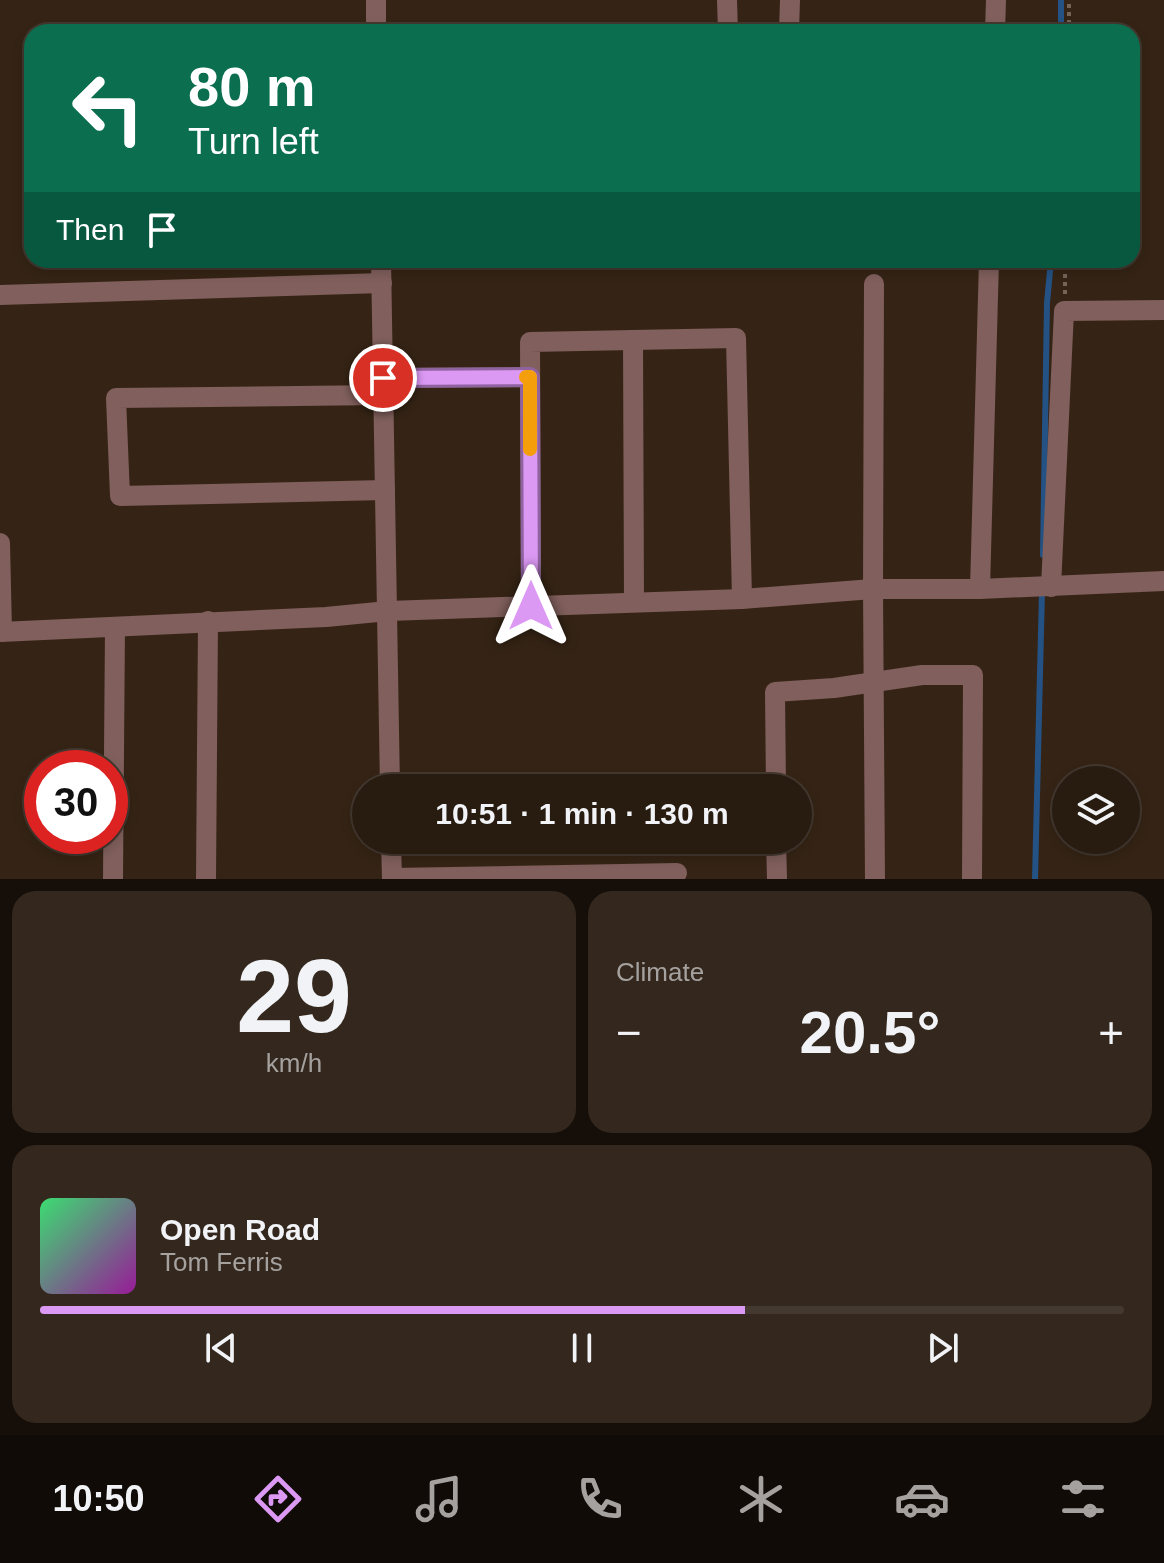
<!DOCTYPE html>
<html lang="en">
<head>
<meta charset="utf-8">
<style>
	body { margin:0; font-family:Helvetica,sans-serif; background:#34281e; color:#f1f3f6; height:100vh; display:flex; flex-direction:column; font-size:30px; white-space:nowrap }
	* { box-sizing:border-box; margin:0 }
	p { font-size:26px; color:#a5a19f }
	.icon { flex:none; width:44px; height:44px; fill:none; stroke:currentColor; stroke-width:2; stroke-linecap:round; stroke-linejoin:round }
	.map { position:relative; height:879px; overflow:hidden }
	.sheet { display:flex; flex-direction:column; gap:12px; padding:12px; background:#160f09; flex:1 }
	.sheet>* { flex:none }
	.hud { position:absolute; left:24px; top:24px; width:1116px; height:244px; border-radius:24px; box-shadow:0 4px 12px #0003,0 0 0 2px #443930; background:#0b6e4f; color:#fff; overflow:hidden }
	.tools { position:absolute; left:1052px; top:766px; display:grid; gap:16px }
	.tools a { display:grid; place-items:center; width:88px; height:88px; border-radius:50%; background:#281b10; box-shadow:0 4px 12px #0003,0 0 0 2px #443930; font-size:40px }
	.speed { position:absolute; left:24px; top:750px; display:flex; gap:16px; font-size:40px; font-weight:700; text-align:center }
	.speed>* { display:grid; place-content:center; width:104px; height:104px; border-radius:50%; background:#281b10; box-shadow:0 4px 12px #0003,0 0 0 2px #443930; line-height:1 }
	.speed .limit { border:12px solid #d22; background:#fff; color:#111 }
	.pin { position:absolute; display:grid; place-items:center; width:68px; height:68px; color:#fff; margin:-34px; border:4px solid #fff; border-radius:50%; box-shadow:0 2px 8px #0007 }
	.me { position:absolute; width:88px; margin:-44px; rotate:0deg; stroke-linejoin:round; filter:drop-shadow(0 0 6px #0008) }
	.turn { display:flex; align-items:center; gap:28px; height:168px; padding:0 32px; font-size:36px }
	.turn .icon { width:104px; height:104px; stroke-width:2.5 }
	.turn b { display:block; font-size:56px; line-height:68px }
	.then { display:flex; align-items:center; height:76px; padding:0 32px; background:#0003; gap:16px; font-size:30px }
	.big { font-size:60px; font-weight:800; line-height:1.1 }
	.sheet .card { flex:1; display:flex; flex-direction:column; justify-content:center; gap:12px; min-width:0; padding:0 28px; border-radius:24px; background:#34281e }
	.sheet .dial { align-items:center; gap:0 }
	.dial b { font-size:104px; line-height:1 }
	.song { display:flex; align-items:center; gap:24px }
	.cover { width:96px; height:96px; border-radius:12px; background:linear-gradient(135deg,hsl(140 70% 55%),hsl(300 70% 35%)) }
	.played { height:8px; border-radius:4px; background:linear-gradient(90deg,#dc99f4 65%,#443930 65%) }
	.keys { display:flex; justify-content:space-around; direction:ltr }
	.heat { display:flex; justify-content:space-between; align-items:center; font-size:44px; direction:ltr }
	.sheet .tiles { flex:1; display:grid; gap:12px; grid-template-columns:1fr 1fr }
	.card:last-child { grid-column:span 2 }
	.trip { position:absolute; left:352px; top:774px; width:460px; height:80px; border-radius:40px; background:#281b10; box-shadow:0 4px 12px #0003,0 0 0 2px #443930; font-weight:800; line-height:80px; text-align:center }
	.tab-bar { display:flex; height:128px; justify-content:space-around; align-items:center; background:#100b06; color:#a5a19f }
	.tab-bar .icon { width:56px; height:56px }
	.tab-bar .selected { color:#dc99f4 }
	.tab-bar b { font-size:36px; color:#f1f3f6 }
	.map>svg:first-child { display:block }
</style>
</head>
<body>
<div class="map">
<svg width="1164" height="879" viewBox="0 0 1164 879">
	<rect width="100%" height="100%" fill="#352415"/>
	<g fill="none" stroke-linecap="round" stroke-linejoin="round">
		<g stroke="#245284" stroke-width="6">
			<polyline points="1061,32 1061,0"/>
			<polyline points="1043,555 1047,303 1051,260"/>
			<polyline points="1035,879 1042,591"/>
		</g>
		<g stroke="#746558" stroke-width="4" stroke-dasharray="4 4" stroke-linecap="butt">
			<polyline points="1069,32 1069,0"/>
			<polyline points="1065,294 1065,260"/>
		</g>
		<g stroke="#805f5c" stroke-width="20">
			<polyline points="376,0 376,32"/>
			<polyline points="727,0 728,32"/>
			<polyline points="789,32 790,0"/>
			<polyline points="995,32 996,0"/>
			<polyline points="381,260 390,788"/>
			<polyline points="874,284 873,589 875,879"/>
			<polyline points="0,295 382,283"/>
			<polyline points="633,340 634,602"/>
			<polyline points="383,378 530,377"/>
			<polyline points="383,395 116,398 120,496 385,490"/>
			<polyline points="0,543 2,632"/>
			<polyline points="1051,587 1064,311 1164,310"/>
			<polyline points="980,589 989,260"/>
			<polyline points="531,606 530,342 736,338 742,599"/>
			<polyline points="0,632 326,617 388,611 742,599 873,589 980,589 1164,581"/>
			<polyline points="776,788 775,692 834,688 922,675 973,675 972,879"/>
			<polyline points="391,840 392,879"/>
			<polyline points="776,840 777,879"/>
			<polyline points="392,878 677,873"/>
			<polyline points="113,879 115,627"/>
			<polyline points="206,879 208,621"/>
		</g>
	</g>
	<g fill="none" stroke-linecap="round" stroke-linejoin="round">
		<g stroke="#8f639f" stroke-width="20">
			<polyline id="route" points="383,378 530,377 531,606"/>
		</g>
		<use href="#route" stroke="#dc99f4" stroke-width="14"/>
		<polyline stroke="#f59e0b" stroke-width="14" points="526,377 530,377 530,449"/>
	</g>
</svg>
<div class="tools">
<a><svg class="icon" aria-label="layers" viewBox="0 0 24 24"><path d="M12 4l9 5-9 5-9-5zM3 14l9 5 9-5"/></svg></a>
</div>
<div class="speed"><div class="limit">30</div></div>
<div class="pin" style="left:383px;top:378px;background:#d93025"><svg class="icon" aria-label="arrive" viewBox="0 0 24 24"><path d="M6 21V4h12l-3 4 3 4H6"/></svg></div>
<svg class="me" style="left:531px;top:606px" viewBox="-20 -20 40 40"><path d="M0-17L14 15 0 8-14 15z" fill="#dc99f4" stroke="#fff" stroke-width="4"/></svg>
<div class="trip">10:51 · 1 min · 130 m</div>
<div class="hud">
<div class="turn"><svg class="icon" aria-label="left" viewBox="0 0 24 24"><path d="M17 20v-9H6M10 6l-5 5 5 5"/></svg><div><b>80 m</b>Turn left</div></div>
<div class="then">Then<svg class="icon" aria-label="arrive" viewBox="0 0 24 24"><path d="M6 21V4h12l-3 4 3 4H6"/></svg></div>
</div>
</div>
<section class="sheet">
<div class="tiles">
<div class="card dial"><b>29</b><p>km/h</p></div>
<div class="card"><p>Climate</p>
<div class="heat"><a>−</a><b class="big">20.5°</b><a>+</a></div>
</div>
<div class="card">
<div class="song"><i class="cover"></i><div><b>Open Road</b><p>Tom Ferris</p></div></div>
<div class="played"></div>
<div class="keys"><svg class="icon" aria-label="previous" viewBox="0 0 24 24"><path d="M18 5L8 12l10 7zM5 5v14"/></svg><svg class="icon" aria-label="pause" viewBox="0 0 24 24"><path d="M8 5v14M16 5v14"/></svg><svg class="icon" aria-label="next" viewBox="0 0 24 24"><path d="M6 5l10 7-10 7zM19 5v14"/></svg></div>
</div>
</div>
</section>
<nav class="tab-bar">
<b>10:50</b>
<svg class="icon selected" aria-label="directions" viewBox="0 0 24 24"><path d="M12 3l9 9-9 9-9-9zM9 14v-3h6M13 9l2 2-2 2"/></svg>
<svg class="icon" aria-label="music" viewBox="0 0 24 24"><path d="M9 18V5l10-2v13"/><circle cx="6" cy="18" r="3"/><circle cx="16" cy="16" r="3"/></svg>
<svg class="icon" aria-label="phone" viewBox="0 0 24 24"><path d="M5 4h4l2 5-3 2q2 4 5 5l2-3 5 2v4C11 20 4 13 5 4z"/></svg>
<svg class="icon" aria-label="climate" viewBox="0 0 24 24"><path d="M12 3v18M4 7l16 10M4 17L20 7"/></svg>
<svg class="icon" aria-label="car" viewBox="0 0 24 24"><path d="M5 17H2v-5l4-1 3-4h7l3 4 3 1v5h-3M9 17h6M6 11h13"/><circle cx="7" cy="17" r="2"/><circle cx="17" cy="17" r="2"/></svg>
<svg class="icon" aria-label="filters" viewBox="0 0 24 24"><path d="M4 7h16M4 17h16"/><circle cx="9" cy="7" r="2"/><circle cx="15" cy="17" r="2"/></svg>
</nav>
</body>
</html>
